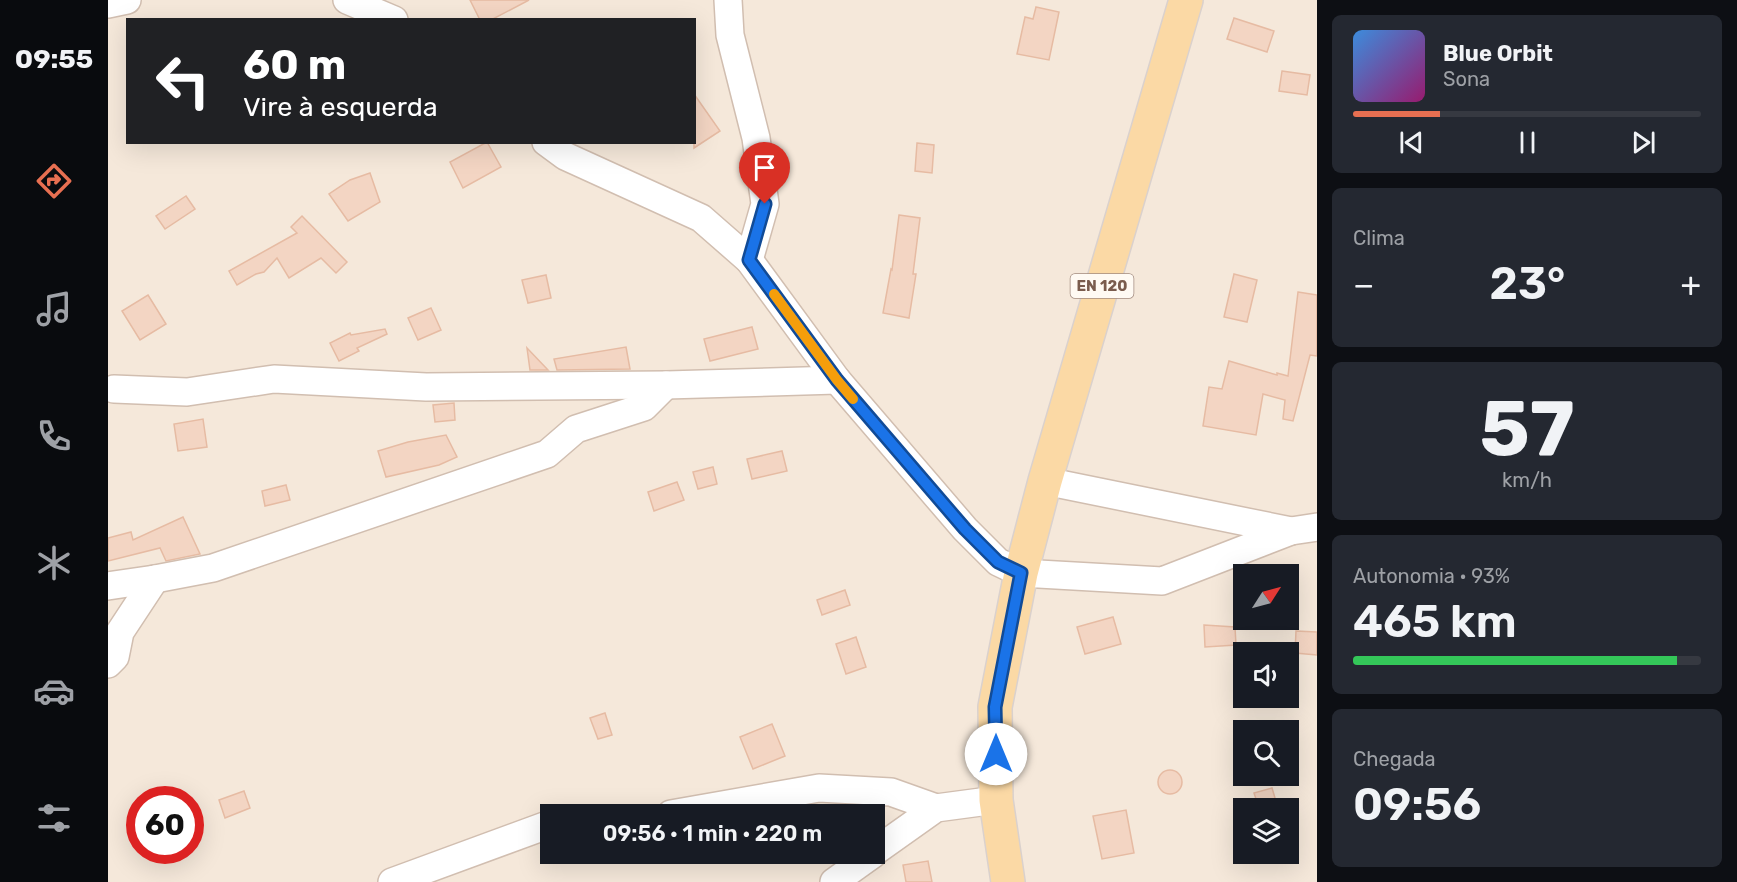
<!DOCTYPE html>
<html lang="pt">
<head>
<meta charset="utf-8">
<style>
	body { margin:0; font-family:Rubik,sans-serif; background:#242831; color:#f1f3f6; height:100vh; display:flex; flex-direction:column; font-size:22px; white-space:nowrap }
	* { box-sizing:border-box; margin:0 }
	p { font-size:20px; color:#9ea1a6 }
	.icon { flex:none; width:33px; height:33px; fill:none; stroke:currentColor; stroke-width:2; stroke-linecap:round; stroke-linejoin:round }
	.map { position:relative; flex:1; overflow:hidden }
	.side { display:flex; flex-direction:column; gap:15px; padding:15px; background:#0d0f14; width:420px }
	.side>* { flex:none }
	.top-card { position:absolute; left:18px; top:18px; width:570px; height:126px; border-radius:0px; box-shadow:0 6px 24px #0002; background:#202124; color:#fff; overflow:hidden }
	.needle { width:39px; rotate:54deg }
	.fabs { position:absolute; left:1125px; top:564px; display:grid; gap:12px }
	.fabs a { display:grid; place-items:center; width:66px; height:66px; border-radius:0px; background:#171b24; box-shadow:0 6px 24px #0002; font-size:30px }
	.speed { position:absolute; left:18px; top:786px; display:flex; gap:12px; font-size:30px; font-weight:700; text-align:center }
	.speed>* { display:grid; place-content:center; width:78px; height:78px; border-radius:50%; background:#171b24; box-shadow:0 6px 24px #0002; line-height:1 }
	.speed .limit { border:9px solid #d22; background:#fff; color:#111 }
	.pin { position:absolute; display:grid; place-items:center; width:51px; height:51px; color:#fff; margin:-62px -26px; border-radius:50% 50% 50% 0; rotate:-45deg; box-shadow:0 0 6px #0007 }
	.pin .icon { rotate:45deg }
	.me { position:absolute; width:66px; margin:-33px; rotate:0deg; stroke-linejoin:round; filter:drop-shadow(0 0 4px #0008) }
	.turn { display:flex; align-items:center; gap:21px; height:126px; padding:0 18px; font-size:27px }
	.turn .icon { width:78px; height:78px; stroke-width:2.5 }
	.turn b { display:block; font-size:42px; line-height:51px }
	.big { font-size:45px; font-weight:600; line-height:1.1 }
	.side .widget { flex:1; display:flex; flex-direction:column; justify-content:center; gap:9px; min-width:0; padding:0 21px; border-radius:9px; background:#242831 }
	.side .dial { align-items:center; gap:0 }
	.dial b { font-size:78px; line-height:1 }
	.song { display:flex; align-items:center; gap:18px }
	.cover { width:72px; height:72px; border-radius:9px; background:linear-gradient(135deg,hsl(210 70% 55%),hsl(320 70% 35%)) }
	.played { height:6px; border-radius:3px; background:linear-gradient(90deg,#e76f51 25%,#363941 25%) }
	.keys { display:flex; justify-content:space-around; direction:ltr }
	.heat { display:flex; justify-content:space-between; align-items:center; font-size:33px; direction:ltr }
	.charge { height:9px; border-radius:4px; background:linear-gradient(90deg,#34c759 93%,#363941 0) }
	.trip { position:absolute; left:432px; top:804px; width:345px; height:60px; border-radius:0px; background:#171b24; box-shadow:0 6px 24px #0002; font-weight:600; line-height:60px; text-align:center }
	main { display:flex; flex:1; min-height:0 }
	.menu { display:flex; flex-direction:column; width:108px; justify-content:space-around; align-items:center; background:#090b0e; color:#9ea1a6 }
	.menu .icon { width:42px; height:42px }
	.menu .current { color:#e76f51 }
	.menu b { font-size:27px; color:#f1f3f6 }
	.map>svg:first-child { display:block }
</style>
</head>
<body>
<main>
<nav class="menu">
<b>09:55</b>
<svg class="icon current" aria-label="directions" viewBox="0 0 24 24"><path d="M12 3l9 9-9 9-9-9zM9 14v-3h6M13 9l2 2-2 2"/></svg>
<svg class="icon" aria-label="music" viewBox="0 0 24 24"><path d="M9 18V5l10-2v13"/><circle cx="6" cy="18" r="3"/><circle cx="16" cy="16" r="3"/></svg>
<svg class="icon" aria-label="phone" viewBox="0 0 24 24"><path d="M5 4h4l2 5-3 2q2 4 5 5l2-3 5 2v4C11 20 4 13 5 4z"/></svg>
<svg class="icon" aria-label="climate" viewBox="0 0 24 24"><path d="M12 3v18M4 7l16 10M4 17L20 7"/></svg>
<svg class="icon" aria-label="car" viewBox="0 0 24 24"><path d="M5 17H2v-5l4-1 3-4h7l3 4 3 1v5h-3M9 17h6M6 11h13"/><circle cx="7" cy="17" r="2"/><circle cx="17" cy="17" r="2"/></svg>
<svg class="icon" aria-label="filters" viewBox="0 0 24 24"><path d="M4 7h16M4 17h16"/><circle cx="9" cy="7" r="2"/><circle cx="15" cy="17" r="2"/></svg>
</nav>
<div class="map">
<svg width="1209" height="882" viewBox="0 0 1209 882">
	<rect width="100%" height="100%" fill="#fdf6ec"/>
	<path fill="#f5e8da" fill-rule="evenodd" d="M0 0H1209V882H0ZM20 20H586V142H20ZM1136 574H1180V620H1136ZM1136 652H1180V698H1136ZM1136 730H1180V776H1136ZM32 800H82V850H32ZM1136 808H1180V854H1136ZM442 814H766V854H442Z"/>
	<g fill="#f3d5c3" stroke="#e6bba3" stroke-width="1.5">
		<polygon points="362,0 421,0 383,20 372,20"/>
		<polygon points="928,7 951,12 941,60 909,54 917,17 925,19"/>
		<polygon points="1126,18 1166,31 1159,52 1119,39"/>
		<polygon points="1174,71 1202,75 1199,95 1171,91"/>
		<polygon points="586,94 612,131 586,148"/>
		<polygon points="379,142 393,167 355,188 342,162"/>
		<polygon points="809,143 826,145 824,173 807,171"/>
		<polygon points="262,173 272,202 240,221 221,194 242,180"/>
		<polygon points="78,196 87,209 57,229 48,216"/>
		<polygon points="791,215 812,218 805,274 808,274 801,318 775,313 783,269 784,270"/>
		<polygon points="194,216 239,262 228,273 213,258 181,278 169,258 156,272 148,274 129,285 121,271 189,233 183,227"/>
		<polygon points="1126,274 1149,280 1139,322 1116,317"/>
		<polygon points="438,275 443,298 420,303 414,280"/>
		<polygon points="1190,292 1209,295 1209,356 1202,355 1185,421 1175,419 1177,400 1155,394 1148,435 1095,426 1101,387 1114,389 1121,361 1169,375 1169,373 1180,376"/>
		<polygon points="40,295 58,324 32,340 14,311"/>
		<polygon points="323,308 333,330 310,340 300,318"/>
		<polygon points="644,327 650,349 602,361 596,339"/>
		<polygon points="277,329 279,334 249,348 251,351 231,361 222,343 242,333 243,335"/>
		<polygon points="518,347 522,369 449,370 446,359"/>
		<polygon points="419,348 440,370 422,370"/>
		<polygon points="346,403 347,420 327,422 325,405"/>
		<polygon points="95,419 99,447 70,451 66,424"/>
		<polygon points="338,435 349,457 331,465 278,477 270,451 300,442"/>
		<polygon points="674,451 679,471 644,479 639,459"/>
		<polygon points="605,467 609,484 590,489 585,472"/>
		<polygon points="569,482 576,500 546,511 540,492"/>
		<polygon points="178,485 182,500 157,506 154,491"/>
		<polygon points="75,517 92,554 58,561 52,548 0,561 0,538 23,532 25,540"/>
		<polygon points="737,590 742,605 714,615 709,600"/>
		<polygon points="1005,617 1013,644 977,654 969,627"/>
		<polygon points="1096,625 1127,627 1128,645 1097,647"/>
		<polygon points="1188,631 1209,632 1209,655 1187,653"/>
		<polygon points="748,637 758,667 738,674 728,644"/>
		<polygon points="497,713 504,735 490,739 482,718"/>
		<polygon points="664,724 677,756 645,769 632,737"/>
		<circle cx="1062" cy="782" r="12"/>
		<polygon points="1164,788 1170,808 1151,808 1146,793"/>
		<polygon points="136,791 142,808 117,818 111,800"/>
		<polygon points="1018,810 1026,853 994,859 985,816"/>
		<polygon points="820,861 824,882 798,882 795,865"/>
	</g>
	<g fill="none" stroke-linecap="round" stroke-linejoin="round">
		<g stroke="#d1beb0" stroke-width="30">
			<g id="minor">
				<polyline points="239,0 286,20"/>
				<polyline points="620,0 622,35 648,138 657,204 641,260"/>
				<polyline points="0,4 19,0"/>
				<polyline points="438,142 457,156 593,218 641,260 729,380 857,529 890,562 913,573 1054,581 1183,531 1209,527"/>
				<polyline points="6,389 79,392 166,379 318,387 558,385 729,380"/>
				<polyline points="937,481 1183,531"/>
				<polyline points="0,586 47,579 105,568 439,454 468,429 536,407 558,385"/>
				<polyline points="0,664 7,657 12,632 47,579"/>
				<polyline points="563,814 711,788 783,792 828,808"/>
				<polyline points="766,852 828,808 888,800"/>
				<polyline points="284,882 442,824"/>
				<polyline points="726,882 765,854"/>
			</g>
		</g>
		<g stroke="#dad1cd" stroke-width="36">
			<polyline id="major" points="900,882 888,800 887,707 913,573 937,481 1078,0"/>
		</g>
		<use href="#minor" stroke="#fff" stroke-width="27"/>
		<use href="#major" stroke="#fbd9a5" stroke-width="33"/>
	</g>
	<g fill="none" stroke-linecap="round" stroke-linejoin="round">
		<g stroke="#114b97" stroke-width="15">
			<polyline id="route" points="657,204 641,260 729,380 857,529 890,562 913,573 887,707 888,754"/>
		</g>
		<use href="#route" stroke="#1a73e8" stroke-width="10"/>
		<polyline stroke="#f59e0b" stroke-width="10" points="666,294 729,380 745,399"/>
	</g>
	<g text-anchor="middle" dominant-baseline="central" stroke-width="5" stroke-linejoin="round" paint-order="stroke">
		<rect fill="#fffaf3" stroke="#a28b7f" stroke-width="1.5" x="962.5" y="274" width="63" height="24" rx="4.5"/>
		<g font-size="15" font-weight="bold" fill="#7a5c4d">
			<text x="994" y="286">EN 120</text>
		</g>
	</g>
</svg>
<div class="fabs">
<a><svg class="needle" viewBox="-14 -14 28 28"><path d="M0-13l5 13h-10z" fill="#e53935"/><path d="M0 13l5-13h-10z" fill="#9ea1a6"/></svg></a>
<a><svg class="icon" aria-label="sound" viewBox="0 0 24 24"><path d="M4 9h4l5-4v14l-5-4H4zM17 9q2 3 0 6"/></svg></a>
<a><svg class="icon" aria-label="search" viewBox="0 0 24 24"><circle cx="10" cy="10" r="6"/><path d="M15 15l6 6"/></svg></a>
<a><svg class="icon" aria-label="layers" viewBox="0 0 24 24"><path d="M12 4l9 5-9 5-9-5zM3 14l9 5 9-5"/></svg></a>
</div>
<div class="speed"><div class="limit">60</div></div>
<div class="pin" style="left:657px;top:204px;background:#d93025"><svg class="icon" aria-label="arrive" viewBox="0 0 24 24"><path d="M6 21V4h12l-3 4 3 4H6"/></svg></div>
<svg class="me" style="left:888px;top:754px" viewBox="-20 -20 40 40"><circle r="19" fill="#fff"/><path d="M0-13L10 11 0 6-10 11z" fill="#1a73e8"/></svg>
<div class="trip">09:56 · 1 min · 220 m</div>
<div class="top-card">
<div class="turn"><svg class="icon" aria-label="left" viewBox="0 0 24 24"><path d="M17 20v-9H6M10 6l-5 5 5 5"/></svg><div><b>60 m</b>Vire à esquerda</div></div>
</div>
</div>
<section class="side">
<div class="widget">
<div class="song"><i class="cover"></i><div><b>Blue Orbit</b><p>Sona</p></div></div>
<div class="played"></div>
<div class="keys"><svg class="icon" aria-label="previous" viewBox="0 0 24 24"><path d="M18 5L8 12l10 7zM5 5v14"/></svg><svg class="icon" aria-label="pause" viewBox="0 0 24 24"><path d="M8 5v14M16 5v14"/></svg><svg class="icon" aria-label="next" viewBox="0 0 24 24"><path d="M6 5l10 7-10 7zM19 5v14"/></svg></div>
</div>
<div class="widget"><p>Clima</p>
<div class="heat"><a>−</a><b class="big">23°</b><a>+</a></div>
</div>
<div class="widget dial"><b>57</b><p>km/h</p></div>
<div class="widget"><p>Autonomia · 93%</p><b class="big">465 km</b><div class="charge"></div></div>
<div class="widget"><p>Chegada</p><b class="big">09:56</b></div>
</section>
</main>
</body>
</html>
